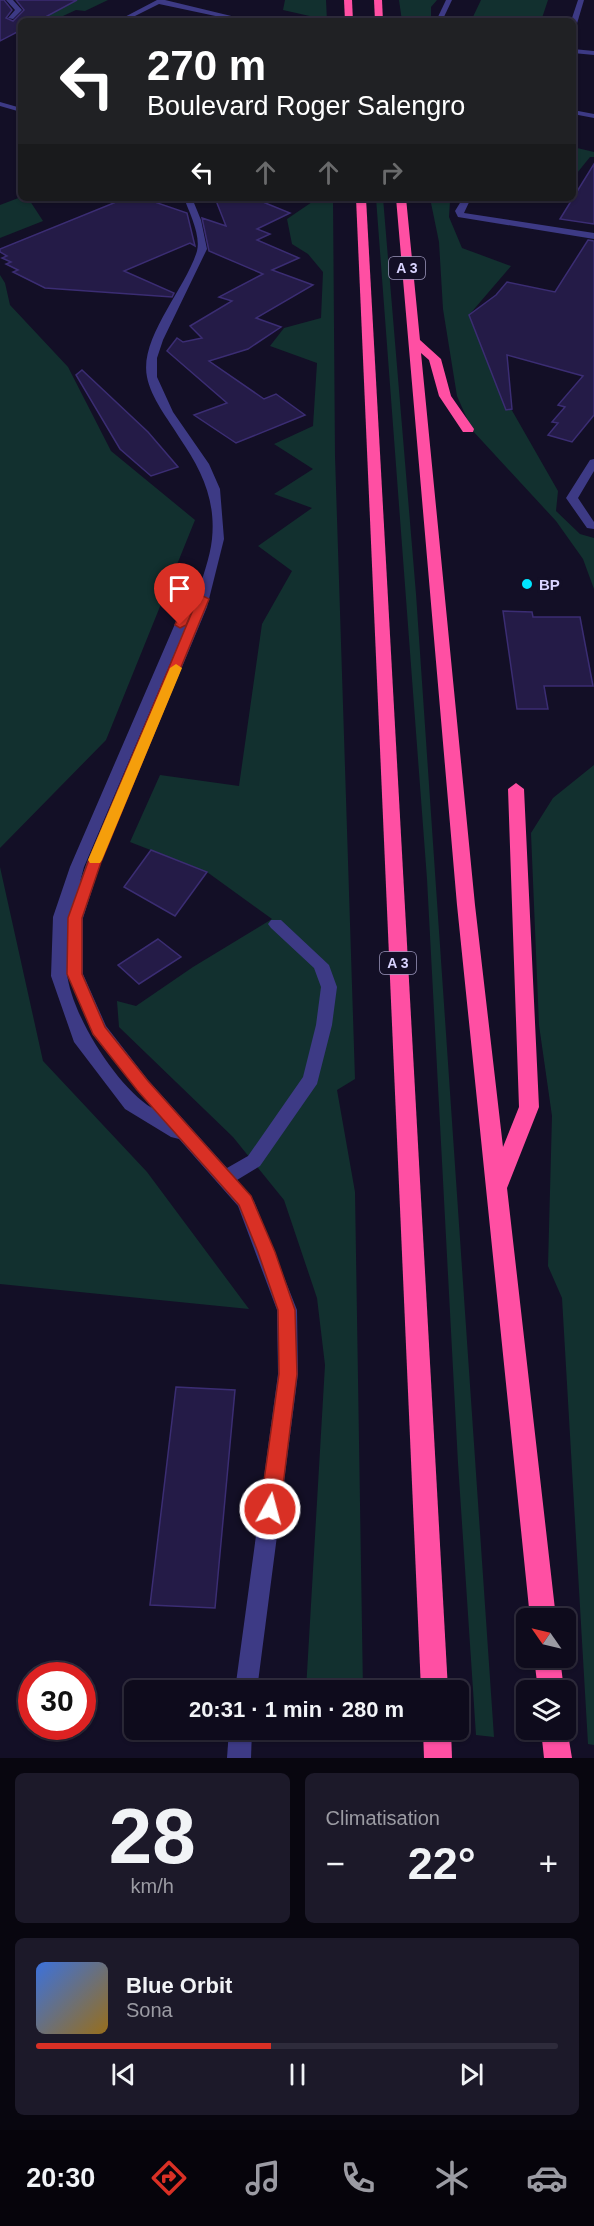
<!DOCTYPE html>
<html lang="fr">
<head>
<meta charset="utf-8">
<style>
	body { margin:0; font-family:Arial,sans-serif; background:#1c1929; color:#f1f3f6; height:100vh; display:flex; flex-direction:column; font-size:22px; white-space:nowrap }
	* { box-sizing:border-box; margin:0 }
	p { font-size:20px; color:#9b9ba3 }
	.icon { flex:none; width:33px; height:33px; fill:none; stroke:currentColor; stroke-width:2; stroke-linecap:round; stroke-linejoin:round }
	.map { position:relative; height:1758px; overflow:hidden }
	.details { display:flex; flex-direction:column; gap:15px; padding:15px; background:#08060f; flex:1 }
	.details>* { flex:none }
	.hud { position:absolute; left:18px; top:18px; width:558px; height:183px; border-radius:9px; box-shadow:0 2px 4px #0004,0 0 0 2px #2e2b3b; background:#202124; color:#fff; overflow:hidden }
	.needle { width:39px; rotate:304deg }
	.tools { position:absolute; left:516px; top:1608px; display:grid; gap:12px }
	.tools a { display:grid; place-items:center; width:60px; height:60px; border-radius:9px; background:#0e0b1c; box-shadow:0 2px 4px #0004,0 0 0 2px #2e2b3b; font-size:30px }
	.speed { position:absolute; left:18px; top:1662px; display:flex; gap:12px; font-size:30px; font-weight:700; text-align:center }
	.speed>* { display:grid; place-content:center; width:78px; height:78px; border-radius:50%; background:#0e0b1c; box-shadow:0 2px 4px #0004,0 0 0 2px #2e2b3b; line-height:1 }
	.speed .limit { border:9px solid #d22; background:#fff; color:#111 }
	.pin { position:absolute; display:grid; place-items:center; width:51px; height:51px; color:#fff; margin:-62px -26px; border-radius:50% 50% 50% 0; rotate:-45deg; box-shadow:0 0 6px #0007 }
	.pin .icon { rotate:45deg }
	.me { position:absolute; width:66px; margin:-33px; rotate:7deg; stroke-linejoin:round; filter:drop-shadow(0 0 4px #0008) }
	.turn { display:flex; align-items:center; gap:21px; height:126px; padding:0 30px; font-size:27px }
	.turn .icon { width:78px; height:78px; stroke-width:2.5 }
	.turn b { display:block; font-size:42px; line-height:51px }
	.lanes { display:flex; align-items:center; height:57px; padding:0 30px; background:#0003; justify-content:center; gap:30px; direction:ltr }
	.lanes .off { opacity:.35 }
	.big { font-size:45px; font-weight:800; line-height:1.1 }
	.details .tile { flex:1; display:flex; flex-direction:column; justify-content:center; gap:9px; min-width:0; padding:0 21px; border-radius:9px; background:#1c1929 }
	.details .dial { align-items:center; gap:0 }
	.dial b { font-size:78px; line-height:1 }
	.song { display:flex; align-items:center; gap:18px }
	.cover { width:72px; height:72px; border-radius:9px; background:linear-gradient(135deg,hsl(220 70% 55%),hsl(40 70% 35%)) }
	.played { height:6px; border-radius:3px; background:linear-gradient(90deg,#d93025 45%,#2e2b3b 45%) }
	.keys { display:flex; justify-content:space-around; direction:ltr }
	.heat { display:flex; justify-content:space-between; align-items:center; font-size:33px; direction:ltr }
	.details .tiles { flex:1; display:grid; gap:15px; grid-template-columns:1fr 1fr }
	.tile:last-child { grid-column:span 2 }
	.trip { position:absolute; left:124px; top:1680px; width:345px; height:60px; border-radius:9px; background:#0e0b1c; box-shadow:0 2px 4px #0004,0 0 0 2px #2e2b3b; font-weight:800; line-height:60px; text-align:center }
	.tab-bar { display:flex; height:96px; justify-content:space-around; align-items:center; background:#06040b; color:#9b9ba3 }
	.tab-bar .icon { width:42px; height:42px }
	.tab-bar .on { color:#d93025 }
	.tab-bar b { font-size:27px; color:#f1f3f6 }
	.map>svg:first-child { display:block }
</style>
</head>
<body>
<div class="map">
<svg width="594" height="1758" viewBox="0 0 594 1758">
	<rect width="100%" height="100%" fill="#130f26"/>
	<g fill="#12302f">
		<polygon points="53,0 108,0 85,11 76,10 52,21 23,15"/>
		<polygon points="285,0 326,0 327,21 314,21 314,17 283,10"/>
		<polygon points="399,0 437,0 431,7 431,21 402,21"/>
		<polygon points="481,0 548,0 541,21 471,21"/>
		<polygon points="573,147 594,152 594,157 590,157 573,178"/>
		<polygon points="21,197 28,198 43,221 0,238 0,205"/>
		<polygon points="318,198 333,198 335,456 355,1079 337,1090 355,1192 363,1690 306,1690 325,1365 317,1298 284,1200 233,1137 119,1027 117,1001 136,1006 193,967 272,919 207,872 130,842 160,775 239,786 262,624 292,571 258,546 312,508 274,494 313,469 274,444 313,426 317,363 270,346 284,328 321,318 323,272 308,254 292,244 287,219"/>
		<polygon points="376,198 383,198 416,594 494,1737 476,1735 458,1463 427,879"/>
		<polygon points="430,198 454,198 450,201 449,217 462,248 511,266 469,315 494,379 558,491 556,511 580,534 594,538 594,589 583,559 556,521 472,430 457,396 443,309 439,242"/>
		<polygon points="0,275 5,283 10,305 68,367 111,451 195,520 106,740 0,848"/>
		<polygon points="594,765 594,1745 588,1744 562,1298 548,1266 552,1116 539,1025 531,833 553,798"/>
		<polygon points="0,867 43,1061 147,1172 249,1309 0,1284"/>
	</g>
	<g fill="#241b47" stroke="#3b2d73" stroke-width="1.5">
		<polygon points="0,0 4,0 12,10 6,18 13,21 24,10 16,0 77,0 38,21 21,21 21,30 0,41"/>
		<polygon points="594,164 594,224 560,219 573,198"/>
		<polygon points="126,198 143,198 187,213 195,246 190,243 124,271 174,293 172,297 45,288 13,272 18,270 6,264 11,262 2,258 7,256 0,252 0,249"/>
		<polygon points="215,198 253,198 290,213 257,229 270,234 257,240 299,258 272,270 313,285 256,318 281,327 248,349 209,361 264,399 276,394 305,415 236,443 194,415 227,403 167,351 177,338 183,342 202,338 190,326 232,301 219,297 263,274 209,251 202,218 226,226"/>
		<polygon points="588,240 594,241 594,415 572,442 548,435 558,423 552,422 565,407 558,405 583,376 507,355 512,409 506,410 469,315 496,295 507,282 555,292"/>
		<polygon points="82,370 148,432 178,467 151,476 120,449 76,375"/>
		<polygon points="503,611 532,612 533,617 580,617 593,686 544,686 548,709 517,709"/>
		<polygon points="151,850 207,872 175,916 124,887"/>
		<polygon points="158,939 181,957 139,984 118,965"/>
		<polygon points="176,1387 235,1390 215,1608 150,1605"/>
	</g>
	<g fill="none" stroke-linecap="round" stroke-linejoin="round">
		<g fill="#3d3a85" fill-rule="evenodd">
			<polygon points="6,0 13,0 22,10 13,19 8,18 15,10"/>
			<polygon points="157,0 165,0 252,21 239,21 159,4 125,21 117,21"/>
			<polygon points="446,0 452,0 442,21 436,21"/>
			<polygon points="578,0 584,0 576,27 573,29 571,21"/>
			<polygon points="573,49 594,51 594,55 573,53"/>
			<polygon points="0,102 21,108 21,112 0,106"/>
			<polygon points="573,110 594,114 594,118 573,114"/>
			<path d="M184 198H192L201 220 207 249 163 340 157 358V377L173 412 209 464 220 489 224 539 207 607 101 862 83 918V974L106 1026 148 1080 227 1168 248 1156 303 1077 316 1025 321 987 314 968 271 928 268 924 271 920H281L329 965 337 987 332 1025 317 1084 260 1166 237 1180 254 1201 297 1310 298 1374 257 1690H235L278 1374 277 1310 238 1206 179 1139 171 1137 125 1109 74 1042 51 976 53 917 70 867 184 603 197 597C202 578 210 558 212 539 216 499 201 469 179 437 168 419 151 398 147 377 139 338 186 288 197 251 201 235 189 212 184 198ZM195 605 87 862 80 882 84 867ZM67 973 93 1035 152 1108C117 1087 71 1014 67 973Z"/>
			<polygon points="463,198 471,198 464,213 594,233 594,239 458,217 455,211"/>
			<polygon points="594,459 594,471 578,498 594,522 594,529 587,528 566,498 590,460"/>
			<polygon points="229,1730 252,1730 251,1758 227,1758"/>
		</g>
		<g fill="#ff4fa3" fill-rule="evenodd">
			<polygon points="344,0 352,0 353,21 345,21"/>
			<polygon points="374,0 382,0 383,21 375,21"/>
			<polygon points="356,198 366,198 448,1690 421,1690"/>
			<polygon points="396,198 406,198 420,340 441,359 451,396 474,429 473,432 463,432 439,396 429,360 421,353 475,905 503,1147 519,1107 508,789 516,783 524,789 539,1107 507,1188 556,1618 530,1618 457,905"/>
			<polygon points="534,1658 560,1658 564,1690 538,1690"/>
			<polygon points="566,1722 572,1758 544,1758 541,1730 566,1730"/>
			<polygon points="423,1730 451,1730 452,1758 424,1758"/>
		</g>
	</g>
	<polygon fill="#d93025" stroke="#8d1f18" stroke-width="1.5" points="203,596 209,599 101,862 82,918 82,974 105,1027 148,1081 251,1196 275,1252 295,1310 297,1374 280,1509 277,1516 270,1519 263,1516 260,1509 279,1374 278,1310 258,1252 239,1205 137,1090 93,1034 67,974 68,918 88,862 195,605 186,625 180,628 175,625 184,603"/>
	<polygon fill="#f59e0b" points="176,664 182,668 102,860 100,863 90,863 88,860 170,668"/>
	<circle fill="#00e5ff" stroke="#130f26" stroke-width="2" cx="527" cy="584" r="6"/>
	<g text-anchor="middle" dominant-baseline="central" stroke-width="6" stroke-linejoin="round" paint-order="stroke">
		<g fill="#130f26" stroke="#9e99be" stroke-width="1.5">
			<rect x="389" y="257" width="36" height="22" rx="4.5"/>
			<rect x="380" y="952" width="36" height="22" rx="4.5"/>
		</g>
		<g font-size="14" font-weight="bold" fill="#d9d4ff">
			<text x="407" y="268">A 3</text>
			<text x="398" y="963">A 3</text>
		</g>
		<g font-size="15" font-weight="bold" fill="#d9d4ff" stroke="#130f26" text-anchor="start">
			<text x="539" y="584">BP</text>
		</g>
	</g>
</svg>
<div class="tools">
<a><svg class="needle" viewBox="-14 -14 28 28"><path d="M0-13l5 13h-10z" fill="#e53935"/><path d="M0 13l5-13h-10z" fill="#9b9ba3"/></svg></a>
<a><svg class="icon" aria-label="layers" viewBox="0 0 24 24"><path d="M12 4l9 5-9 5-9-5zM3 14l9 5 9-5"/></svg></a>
</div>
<div class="speed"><div class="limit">30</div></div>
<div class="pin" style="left:180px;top:625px;background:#d93025"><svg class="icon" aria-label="arrive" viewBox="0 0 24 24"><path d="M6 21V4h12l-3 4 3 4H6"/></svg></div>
<svg class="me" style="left:270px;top:1509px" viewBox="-20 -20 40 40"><circle r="17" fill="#d93025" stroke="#fff" stroke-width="3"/><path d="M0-11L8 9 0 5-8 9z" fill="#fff"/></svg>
<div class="trip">20:31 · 1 min · 280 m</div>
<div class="hud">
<div class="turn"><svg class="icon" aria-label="left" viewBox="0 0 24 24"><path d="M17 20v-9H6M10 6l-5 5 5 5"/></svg><div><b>270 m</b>Boulevard Roger Salengro</div></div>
<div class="lanes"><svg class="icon" aria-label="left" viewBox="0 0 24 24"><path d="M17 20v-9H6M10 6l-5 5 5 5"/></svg><svg class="icon off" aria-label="ahead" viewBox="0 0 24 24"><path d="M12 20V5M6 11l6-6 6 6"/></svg><svg class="icon off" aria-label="ahead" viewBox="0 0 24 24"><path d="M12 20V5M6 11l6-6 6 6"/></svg><svg class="icon off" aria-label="right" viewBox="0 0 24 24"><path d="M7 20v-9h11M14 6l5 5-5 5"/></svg></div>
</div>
</div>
<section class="details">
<div class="tiles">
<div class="tile dial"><b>28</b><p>km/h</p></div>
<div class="tile"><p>Climatisation</p>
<div class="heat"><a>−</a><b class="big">22°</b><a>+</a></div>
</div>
<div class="tile">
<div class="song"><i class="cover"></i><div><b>Blue Orbit</b><p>Sona</p></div></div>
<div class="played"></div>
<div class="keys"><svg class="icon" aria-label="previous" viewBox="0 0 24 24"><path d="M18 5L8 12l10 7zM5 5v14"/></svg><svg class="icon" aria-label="pause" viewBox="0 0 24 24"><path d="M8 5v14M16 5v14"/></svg><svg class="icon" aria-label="next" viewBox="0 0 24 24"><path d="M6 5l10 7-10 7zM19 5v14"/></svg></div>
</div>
</div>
</section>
<nav class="tab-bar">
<b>20:30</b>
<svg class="icon on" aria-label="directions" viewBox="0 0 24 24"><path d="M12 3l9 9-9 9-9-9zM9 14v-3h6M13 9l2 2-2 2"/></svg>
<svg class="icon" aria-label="music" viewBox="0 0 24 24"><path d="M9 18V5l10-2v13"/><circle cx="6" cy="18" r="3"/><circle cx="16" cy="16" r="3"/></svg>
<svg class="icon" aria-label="phone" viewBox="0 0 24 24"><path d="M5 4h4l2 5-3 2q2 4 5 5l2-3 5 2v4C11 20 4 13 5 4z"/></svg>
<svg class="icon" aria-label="climate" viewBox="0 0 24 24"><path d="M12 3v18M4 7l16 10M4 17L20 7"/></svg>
<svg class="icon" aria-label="car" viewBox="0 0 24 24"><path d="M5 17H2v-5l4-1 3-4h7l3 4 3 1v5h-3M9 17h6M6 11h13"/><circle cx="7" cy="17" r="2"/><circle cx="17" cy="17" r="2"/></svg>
</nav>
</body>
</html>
